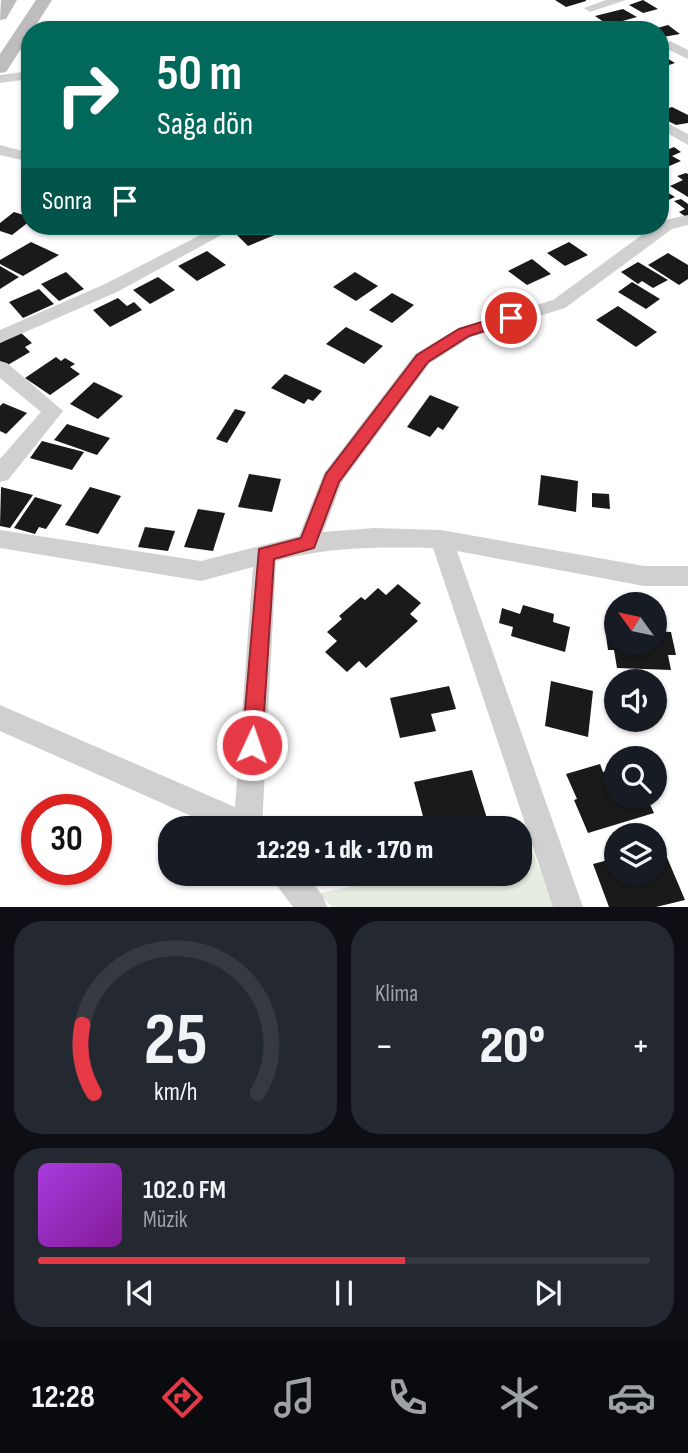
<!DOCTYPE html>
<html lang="tr">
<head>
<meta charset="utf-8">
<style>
	body { margin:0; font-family:"Sofia Sans Condensed",sans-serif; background:#242831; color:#f1f3f6; height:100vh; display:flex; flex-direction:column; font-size:26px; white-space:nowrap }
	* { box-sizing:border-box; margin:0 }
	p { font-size:23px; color:#9ea1a6 }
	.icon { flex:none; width:38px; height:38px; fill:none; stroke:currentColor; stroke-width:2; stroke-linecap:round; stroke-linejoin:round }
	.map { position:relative; height:907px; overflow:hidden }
	.details { display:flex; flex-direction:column; gap:14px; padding:14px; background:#0d0f14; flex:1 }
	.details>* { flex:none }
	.guide { position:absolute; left:21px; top:21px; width:648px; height:214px; border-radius:28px; box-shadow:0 2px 5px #0004; background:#00695c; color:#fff; overflow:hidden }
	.needle { width:46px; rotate:303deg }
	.fabs { position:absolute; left:604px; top:592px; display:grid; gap:14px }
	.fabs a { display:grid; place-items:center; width:63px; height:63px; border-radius:50%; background:#171b24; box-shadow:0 2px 5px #0004; font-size:35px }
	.speed { position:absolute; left:21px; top:794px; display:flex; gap:14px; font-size:35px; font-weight:700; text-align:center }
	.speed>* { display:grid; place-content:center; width:91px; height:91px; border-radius:50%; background:#171b24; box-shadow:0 2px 5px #0004; line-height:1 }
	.speed .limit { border:10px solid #d22; background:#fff; color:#111 }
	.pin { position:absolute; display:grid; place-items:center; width:60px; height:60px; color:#fff; margin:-30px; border:4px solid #fff; border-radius:50%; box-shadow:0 2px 7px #0007 }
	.me { position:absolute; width:77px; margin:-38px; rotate:3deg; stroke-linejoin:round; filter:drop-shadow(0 0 5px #0008) }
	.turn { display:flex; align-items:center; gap:24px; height:147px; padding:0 21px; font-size:32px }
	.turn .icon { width:91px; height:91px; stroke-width:2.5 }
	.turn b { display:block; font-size:49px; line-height:60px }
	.then { display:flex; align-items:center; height:66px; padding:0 21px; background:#0003; gap:14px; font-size:26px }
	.big { font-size:52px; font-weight:800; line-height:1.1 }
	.details .card { flex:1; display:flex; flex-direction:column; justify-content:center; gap:10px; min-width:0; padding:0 24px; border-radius:28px; background:#242831 }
	.details .dial { align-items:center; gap:0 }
	.dial svg { height:182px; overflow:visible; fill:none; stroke:#363941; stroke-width:7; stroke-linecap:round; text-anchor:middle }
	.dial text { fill:#f1f3f6; stroke:none }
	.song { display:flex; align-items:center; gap:21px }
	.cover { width:84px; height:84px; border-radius:10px; background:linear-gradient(135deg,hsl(280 70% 55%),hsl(290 70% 35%)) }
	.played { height:7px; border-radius:4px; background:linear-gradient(90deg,#e63946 60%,#363941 60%) }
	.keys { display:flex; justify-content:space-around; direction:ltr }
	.heat { display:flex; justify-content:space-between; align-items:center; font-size:38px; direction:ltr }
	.details .tiles { flex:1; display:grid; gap:14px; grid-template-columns:1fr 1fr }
	.card:last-child { grid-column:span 2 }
	.trip { position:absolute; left:158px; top:816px; width:374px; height:70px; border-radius:28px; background:#171b24; box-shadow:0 2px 5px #0004; font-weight:800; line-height:70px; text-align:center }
	.menu { display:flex; height:112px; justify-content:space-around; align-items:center; background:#090b0e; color:#9ea1a6 }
	.menu .icon { width:49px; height:49px }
	.menu .on { color:#e63946 }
	.menu b { font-size:32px; color:#f1f3f6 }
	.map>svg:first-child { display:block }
</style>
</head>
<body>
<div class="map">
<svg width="688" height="907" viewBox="0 0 688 907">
	<rect width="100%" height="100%" fill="#fff"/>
	<polygon fill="#e6ecdf" points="533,852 554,907 332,907 319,893 422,873 520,873 520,854"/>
	<g fill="#1a1a1a">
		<polygon points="555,0 586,0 586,1 566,7"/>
		<polygon points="643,0 658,9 643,13 629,5"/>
		<polygon points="623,9 637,17 608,25 595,16"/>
		<polygon points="668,25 680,34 663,37 660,30 650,30"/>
		<polygon points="660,54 675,63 660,68"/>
		<polygon points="672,107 688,115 688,123 676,125 660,117 660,111"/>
		<polygon points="674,147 681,152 672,156 681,161 660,170 660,153"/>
		<polygon points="686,173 688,174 688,197 670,186 683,180 677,176"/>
		<polygon points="660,188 675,197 660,204"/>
		<polygon points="681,199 688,204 688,216 686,217 679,212 685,209 674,201"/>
		<polygon points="14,212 30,217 30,221 12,235 0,231 0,223"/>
		<polygon points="253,226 269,226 277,234 248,246 235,233"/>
		<polygon points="31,242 59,255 23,276 0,264 0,260"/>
		<polygon points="569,242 588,255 565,266 547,253"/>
		<polygon points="207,251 226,265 197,281 178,266"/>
		<polygon points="668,253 688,265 688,279 679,285 648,265"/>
		<polygon points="532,259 551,274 527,285 508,271"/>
		<polygon points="638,262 668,280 653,288 642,281 638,284 621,272"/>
		<polygon points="0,266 19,277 0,289"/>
		<polygon points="66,272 84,289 59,301 41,284"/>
		<polygon points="355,272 378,286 356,301 333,287"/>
		<polygon points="158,277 175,290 150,304 133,290"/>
		<polygon points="632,282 660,299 646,309 618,292"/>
		<polygon points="39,289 54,304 23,318 9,302"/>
		<polygon points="392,293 414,305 392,323 369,310"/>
		<polygon points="118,298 127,306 134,302 142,310 110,327 93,310"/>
		<polygon points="618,306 657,332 636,347 596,320"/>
		<polygon points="346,327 383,346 364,364 326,344"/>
		<polygon points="20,332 32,343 25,347 30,352 6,366 0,361 0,343"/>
		<polygon points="56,357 61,361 65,358 75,364 70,367 80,374 50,395 25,378"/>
		<polygon points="285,374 322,391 313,401 308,399 304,404 271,388"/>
		<polygon points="94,382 123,396 98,419 70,404"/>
		<polygon points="430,395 459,407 443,430 438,427 430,437 407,427"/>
		<polygon points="3,403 27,413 6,434 0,431 0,406"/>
		<polygon points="235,409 246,412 227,443 216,439"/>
		<polygon points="67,424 110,438 97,455 54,440"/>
		<polygon points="42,441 84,452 72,470 30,458"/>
		<polygon points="249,474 281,479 272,512 238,507"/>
		<polygon points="541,475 578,481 576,512 538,505"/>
		<polygon points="1,487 33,495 10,528 0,526"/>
		<polygon points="90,487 121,496 98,534 65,525"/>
		<polygon points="592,493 609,494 610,509 592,507"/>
		<polygon points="35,497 62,505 46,529 39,527 35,534 14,528"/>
		<polygon points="198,509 225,513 213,551 184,547"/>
		<polygon points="145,527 175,531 168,551 138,547"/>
		<polygon points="398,584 421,603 410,614 418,621 366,668 359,661 347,672 325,652 337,641 327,632 342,619 339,616 361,597 365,600 378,588 386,595"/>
		<polygon points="523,605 554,614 553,622 570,627 565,652 511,636 513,627 499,623 502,608 520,614"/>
		<polygon points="605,629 616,629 616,642 654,642 654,631 671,632 676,655 668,655 671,670 617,668 614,650 608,650"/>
		<polygon points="551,681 593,691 588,737 545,726"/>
		<polygon points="449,686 456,709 431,714 436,731 400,738 390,698"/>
		<polygon points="600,764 603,772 612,769 616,776 616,796 646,796 654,813 588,833 574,800 577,799 566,774"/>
		<polygon points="472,770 489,825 476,828 426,828 414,782"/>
		<polygon points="663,848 685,900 656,907 609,907 593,864 616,858 616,873 654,873 654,849"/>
	</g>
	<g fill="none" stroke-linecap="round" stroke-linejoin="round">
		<g fill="#d0d0d0" fill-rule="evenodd">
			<polygon points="606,0 626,0 590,12 584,8"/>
			<polygon points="670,41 688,50 688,59 665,48 664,45"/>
			<polygon points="30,71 30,79 0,83 0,75"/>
			<polygon points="660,119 688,134 688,145 660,129"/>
			<polygon points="0,145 30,153 30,162 0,155"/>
			<path d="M688 215V225L672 229 565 308 471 337 429 364 342 482 323 532 374 528 441 530 644 566H688V586H644L457 551 583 907H553L433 548C379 547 328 547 276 561L262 828H218L0 731V705L235 807 253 567 201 581 0 548V530L201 561 299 536 324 473 415 354 457 329 553 300 654 226H660V221Z"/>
			<polygon points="218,226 238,226 117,292 0,343 0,330 105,284"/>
			<polygon points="0,361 7,363 63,411 8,480 0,482 0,459 41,412 0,378"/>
			<polygon points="270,873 304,873 323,896 327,907 293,907 275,883"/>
		</g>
		<g fill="#bdbdbd" fill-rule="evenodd">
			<polygon points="1,0 17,0 6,19 0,20"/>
			<polygon points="36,0 52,0 33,30 30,30 30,35 6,72 0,73 0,54"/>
		</g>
	</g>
	<polygon fill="#e63946" stroke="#96252e" stroke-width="2" points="511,313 516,315 516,321 469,336 428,362 339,482 314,548 274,559 262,745 259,752 252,755 245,752 242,745 259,549 301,538 326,474 417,355 459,329"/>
</svg>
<div class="fabs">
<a><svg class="needle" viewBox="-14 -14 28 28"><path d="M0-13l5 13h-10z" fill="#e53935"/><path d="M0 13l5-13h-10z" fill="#9ea1a6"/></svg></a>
<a><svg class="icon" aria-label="sound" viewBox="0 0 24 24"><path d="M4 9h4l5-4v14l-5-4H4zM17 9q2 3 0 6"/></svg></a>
<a><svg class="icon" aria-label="search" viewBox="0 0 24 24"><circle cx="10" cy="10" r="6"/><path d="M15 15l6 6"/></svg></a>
<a><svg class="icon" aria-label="layers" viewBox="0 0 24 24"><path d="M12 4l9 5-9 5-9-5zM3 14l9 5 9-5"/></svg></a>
</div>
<div class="speed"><div class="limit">30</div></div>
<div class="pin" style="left:511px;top:318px;background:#d93025"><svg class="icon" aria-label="arrive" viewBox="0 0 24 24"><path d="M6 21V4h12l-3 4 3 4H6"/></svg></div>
<svg class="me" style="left:252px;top:745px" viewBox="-20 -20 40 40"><circle r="17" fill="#e63946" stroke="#fff" stroke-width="3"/><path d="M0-11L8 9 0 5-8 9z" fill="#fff"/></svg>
<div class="trip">12:29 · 1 dk · 170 m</div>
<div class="guide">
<div class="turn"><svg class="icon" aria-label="right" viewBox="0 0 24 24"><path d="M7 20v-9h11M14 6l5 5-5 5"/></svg><div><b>50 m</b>Sağa dön</div></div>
<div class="then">Sonra<svg class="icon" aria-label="arrive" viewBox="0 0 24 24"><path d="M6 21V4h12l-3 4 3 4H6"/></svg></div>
</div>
</div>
<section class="details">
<div class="tiles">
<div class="card dial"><svg viewBox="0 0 100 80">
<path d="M14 69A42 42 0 1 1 86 69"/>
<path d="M14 69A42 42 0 0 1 9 39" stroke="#e63946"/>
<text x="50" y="56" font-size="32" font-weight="700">25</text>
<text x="50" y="72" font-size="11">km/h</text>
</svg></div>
<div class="card"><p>Klima</p>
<div class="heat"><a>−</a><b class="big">20°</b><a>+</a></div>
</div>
<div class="card">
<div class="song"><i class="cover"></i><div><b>102.0 FM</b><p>Müzik</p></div></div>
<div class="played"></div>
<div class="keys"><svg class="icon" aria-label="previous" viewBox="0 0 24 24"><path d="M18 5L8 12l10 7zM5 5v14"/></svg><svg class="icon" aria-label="pause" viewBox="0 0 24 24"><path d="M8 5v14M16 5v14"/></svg><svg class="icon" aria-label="next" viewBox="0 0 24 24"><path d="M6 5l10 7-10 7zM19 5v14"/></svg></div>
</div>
</div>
</section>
<nav class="menu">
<b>12:28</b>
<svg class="icon on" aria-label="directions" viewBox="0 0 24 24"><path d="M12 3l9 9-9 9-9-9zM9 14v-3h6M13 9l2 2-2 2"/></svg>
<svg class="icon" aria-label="music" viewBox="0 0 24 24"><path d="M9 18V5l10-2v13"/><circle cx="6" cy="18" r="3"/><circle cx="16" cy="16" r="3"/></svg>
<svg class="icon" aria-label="phone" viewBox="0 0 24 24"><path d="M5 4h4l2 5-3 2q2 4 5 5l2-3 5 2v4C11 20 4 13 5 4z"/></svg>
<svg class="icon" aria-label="climate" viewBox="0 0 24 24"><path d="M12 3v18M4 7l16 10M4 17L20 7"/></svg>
<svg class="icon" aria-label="car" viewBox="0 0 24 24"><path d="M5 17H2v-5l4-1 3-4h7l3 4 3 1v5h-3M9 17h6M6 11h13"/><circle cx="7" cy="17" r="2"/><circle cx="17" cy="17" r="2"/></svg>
</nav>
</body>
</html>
